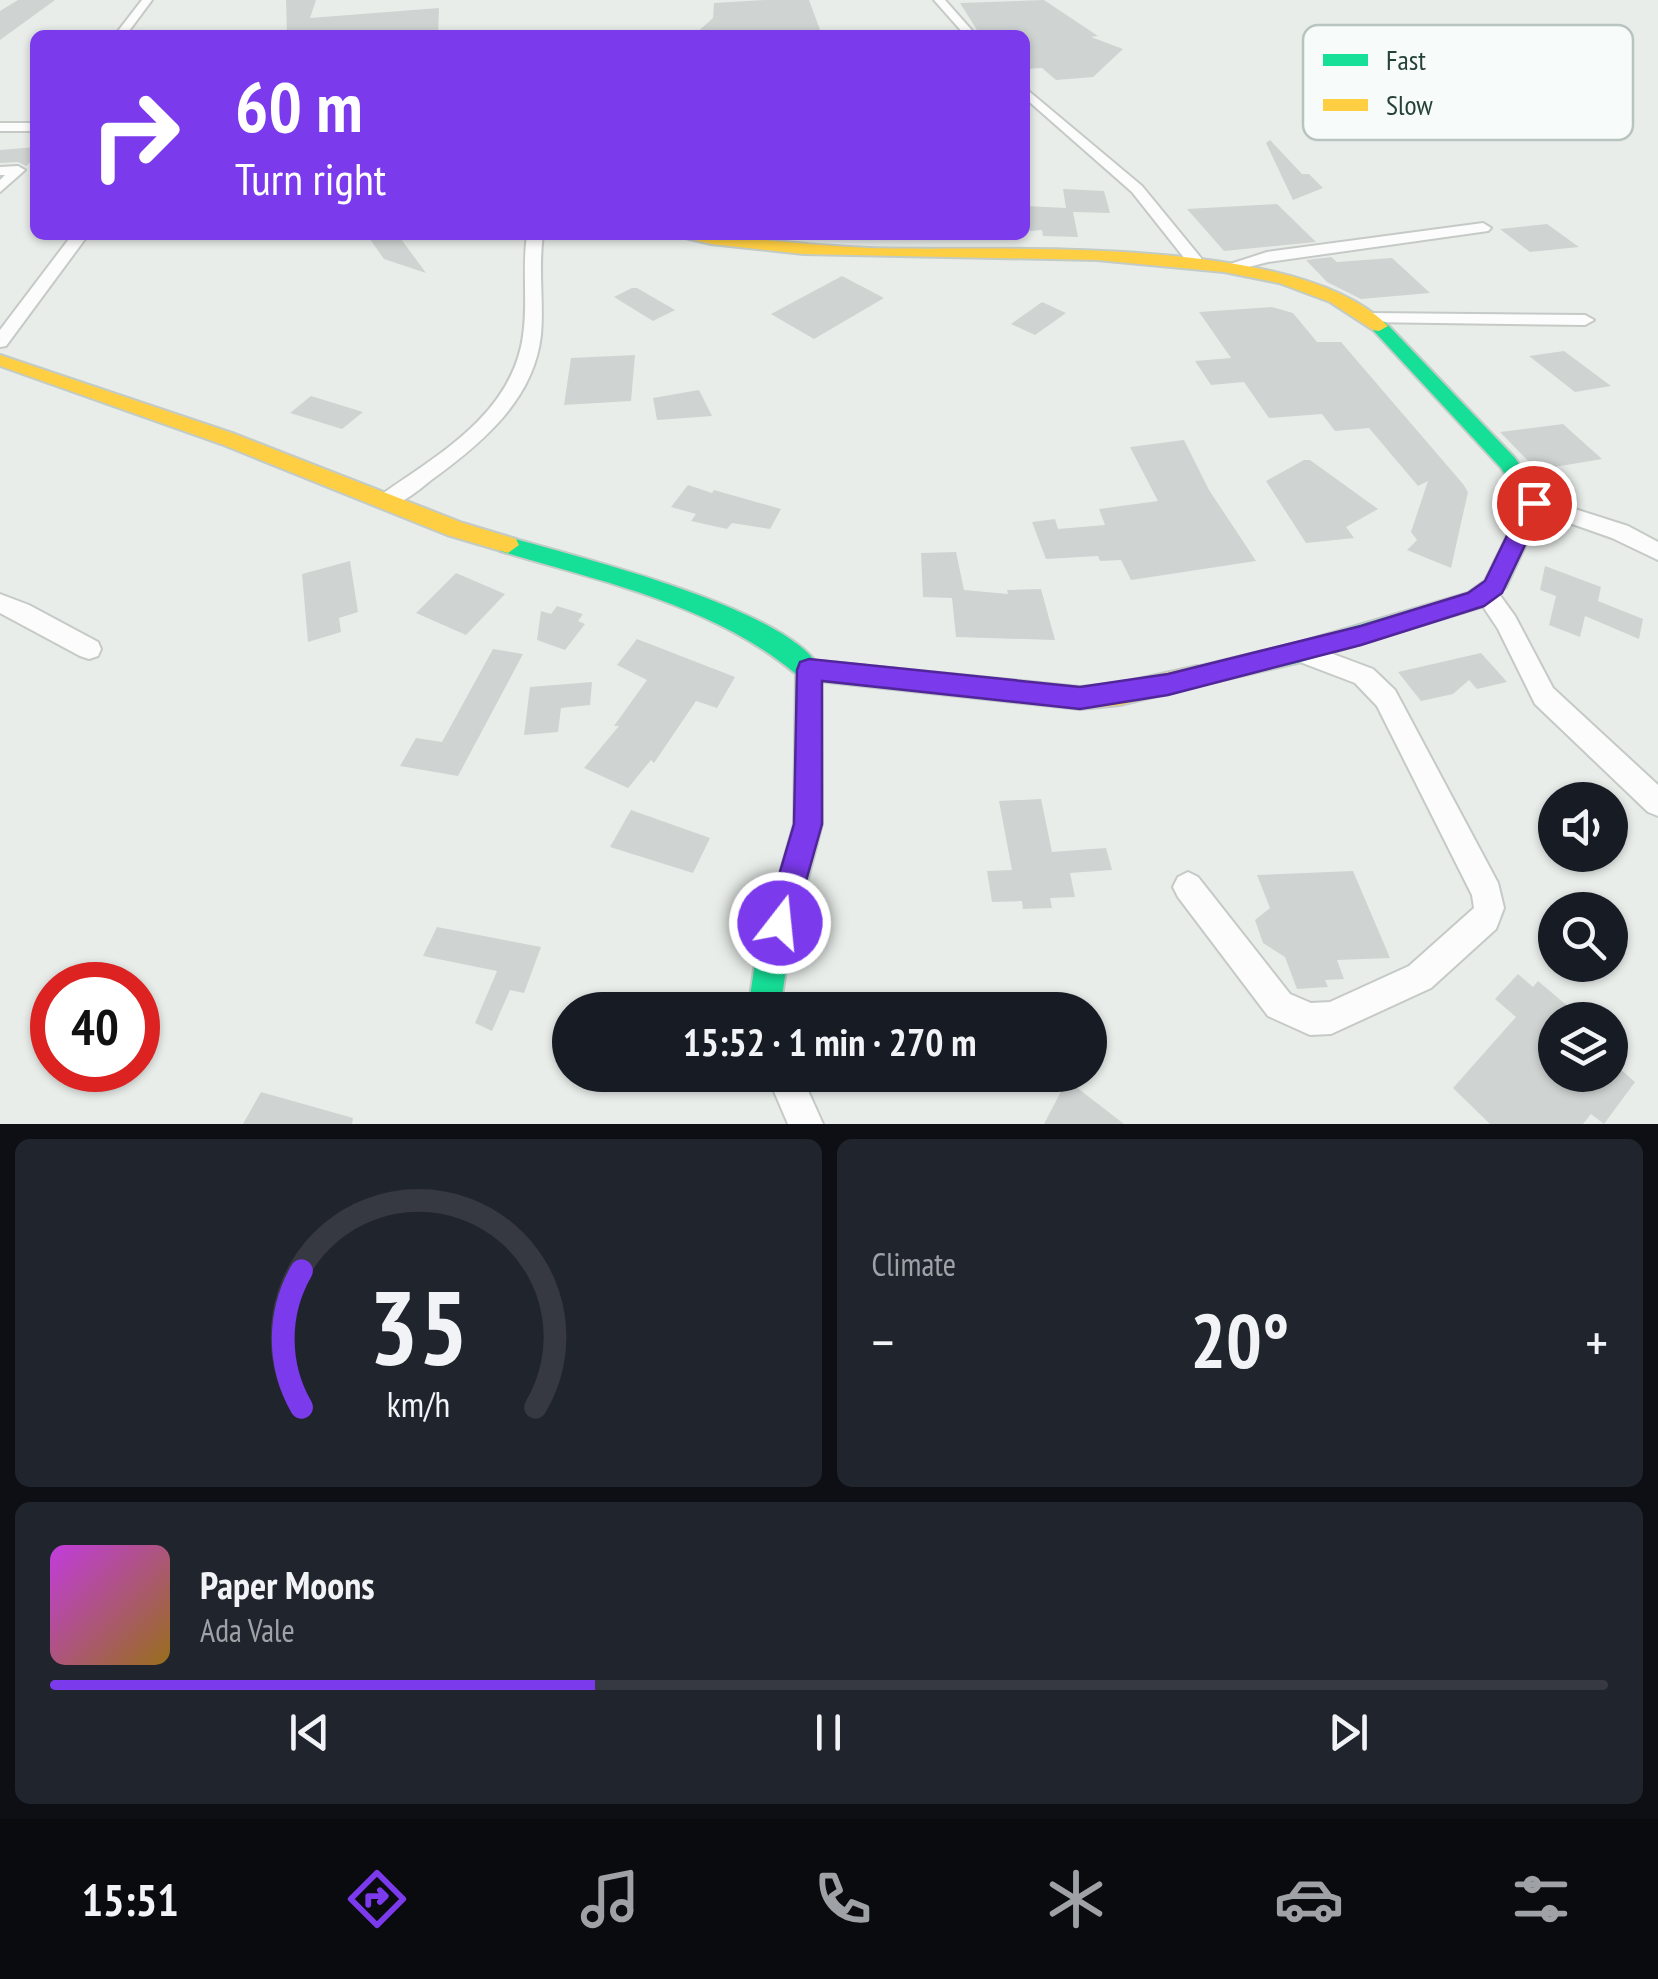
<!DOCTYPE html>
<html lang="en">
<head>
<meta charset="utf-8">
<style>
	body { margin:0; font-family:"PT Sans Narrow",sans-serif; background:#20242c; color:#f1f3f6; height:100vh; display:flex; flex-direction:column; font-size:38px; white-space:nowrap }
	* { box-sizing:border-box; margin:0 }
	p { font-size:32px; color:#9ea1a6 }
	.icon { flex:none; width:55px; height:55px; fill:none; stroke:currentColor; stroke-width:2; stroke-linecap:round; stroke-linejoin:round }
	.map { position:relative; height:1124px; overflow:hidden }
	.sheet { display:flex; flex-direction:column; gap:15px; padding:15px; background:#0d0f14; flex:1 }
	.sheet>* { flex:none }
	.banner { position:absolute; left:30px; top:30px; width:1000px; height:210px; border-radius:15px; box-shadow:0 2px 8px #0004; background:#7c3aed; color:#fff; overflow:hidden }
	.tools { position:absolute; left:1538px; top:782px; display:grid; gap:20px }
	.tools a { display:grid; place-items:center; width:90px; height:90px; border-radius:50%; background:#171b24; box-shadow:0 2px 8px #0004; font-size:50px }
	.speed { position:absolute; left:30px; top:962px; display:flex; gap:20px; font-size:50px; font-weight:700; text-align:center }
	.speed>* { display:grid; place-content:center; width:130px; height:130px; border-radius:50%; background:#171b24; box-shadow:0 2px 8px #0004; line-height:1 }
	.speed .limit { border:15px solid #d22; background:#fff; color:#111 }
	.pin { position:absolute; display:grid; place-items:center; width:85px; height:85px; color:#fff; margin:-42px; border:5px solid #fff; border-radius:50%; box-shadow:0 2px 10px #0007 }
	.me { position:absolute; width:110px; margin:-55px; rotate:16deg; stroke-linejoin:round; filter:drop-shadow(0 0 8px #0008) }
	.turn { display:flex; align-items:center; gap:35px; height:210px; padding:0 40px; font-size:45px }
	.turn .icon { width:130px; height:130px; stroke-width:2.5 }
	.turn b { display:block; font-size:70px; line-height:85px }
	.big { font-size:75px; font-weight:800; line-height:1.1 }
	.sheet .card { flex:1; display:flex; flex-direction:column; justify-content:center; gap:15px; min-width:0; padding:0 35px; border-radius:15px; background:#20242c }
	.sheet .dial { align-items:center; gap:0 }
	.dial svg { height:260px; overflow:visible; fill:none; stroke:#363941; stroke-width:7; stroke-linecap:round; text-anchor:middle }
	.dial text { fill:#f1f3f6; stroke:none }
	.song { display:flex; align-items:center; gap:30px }
	.cover { width:120px; height:120px; border-radius:15px; background:linear-gradient(135deg,hsl(290 70% 55%),hsl(40 70% 35%)) }
	.played { height:10px; border-radius:5px; background:linear-gradient(90deg,#7c3aed 35%,#363941 35%) }
	.keys { display:flex; justify-content:space-around; direction:ltr }
	.heat { display:flex; justify-content:space-between; align-items:center; font-size:55px; direction:ltr }
	.sheet .tiles { flex:1; display:grid; gap:15px; grid-template-columns:1fr 1fr }
	.card:last-child { grid-column:span 2 }
	.trip { position:absolute; left:552px; top:992px; width:555px; height:100px; border-radius:50px; background:#171b24; box-shadow:0 2px 8px #0004; font-weight:800; line-height:100px; text-align:center }
	.tab-bar { display:flex; height:160px; justify-content:space-around; align-items:center; background:#090b0e; color:#9ea1a6 }
	.tab-bar .icon { width:70px; height:70px }
	.tab-bar .current { color:#7c3aed }
	.tab-bar b { font-size:45px; color:#f1f3f6 }
	.map>svg:first-child { display:block }
</style>
</head>
<body>
<div class="map">
<svg width="1658" height="1124" viewBox="0 0 1658 1124">
	<rect width="100%" height="100%" fill="#e8edea"/>
	<g fill="#cfd4d2">
		<polygon points="18,0 55,0 0,40 0,11"/>
		<polygon points="286,0 316,0 310,18 439,8 438,35 287,35"/>
		<polygon points="766,0 809,0 822,35 694,35 713,18 714,3"/>
		<polygon points="1044,0 1098,36 1091,37 1123,49 1093,77 1056,80 1042,68 1025,69 1025,35 980,35 960,3"/>
		<polygon points="1270,140 1302,174 1309,174 1323,188 1293,200 1266,143"/>
		<polygon points="35,147 35,158 26,166 18,162 0,163 0,150"/>
		<polygon points="1063,189 1104,191 1110,213 1073,212 1078,237 1043,236 1042,230 1030,231 1026,206 1066,208"/>
		<polygon points="1277,204 1316,242 1224,251 1187,209"/>
		<polygon points="1547,224 1579,247 1530,252 1500,229"/>
		<polygon points="367,235 398,235 426,273 384,259"/>
		<polygon points="1331,257 1337,262 1392,258 1430,293 1361,299 1327,282 1306,260"/>
		<polygon points="842,276 884,298 814,339 771,314"/>
		<polygon points="632,288 637,288 675,310 653,321 614,297"/>
		<polygon points="1042,302 1066,313 1035,335 1011,324"/>
		<polygon points="1272,307 1293,313 1317,342 1341,342 1463,484 1468,492 1451,568 1407,550 1417,540 1411,532 1428,481 1418,486 1369,428 1335,431 1322,414 1269,418 1244,382 1211,385 1195,361 1231,358 1199,312"/>
		<polygon points="1564,351 1611,386 1575,392 1529,356"/>
		<polygon points="635,355 631,401 564,405 571,358"/>
		<polygon points="699,390 712,416 657,420 653,398"/>
		<polygon points="311,396 363,412 342,429 290,413"/>
		<polygon points="1563,424 1602,459 1537,470 1500,432"/>
		<polygon points="1184,440 1209,490 1256,561 1131,580 1121,560 1100,561 1098,556 1046,559 1032,522 1055,519 1058,529 1105,525 1099,509 1158,501 1130,447"/>
		<polygon points="1304,460 1310,460 1378,509 1346,527 1354,538 1306,543 1266,481"/>
		<polygon points="688,485 712,493 714,490 781,509 770,529 732,523 727,529 691,521 696,514 671,507"/>
		<polygon points="956,552 964,590 1008,594 1007,590 1041,589 1055,640 956,637 952,598 923,597 921,553"/>
		<polygon points="350,561 358,612 339,618 341,632 308,642 302,574"/>
		<polygon points="1545,566 1601,587 1598,601 1643,619 1639,639 1585,616 1580,637 1549,625 1556,596 1540,590"/>
		<polygon points="456,573 505,594 466,635 416,613"/>
		<polygon points="557,606 583,614 578,621 585,624 565,650 537,640 541,611 551,614"/>
		<polygon points="637,639 735,677 717,708 696,701 654,763 651,760 628,788 584,768 619,726 614,726 647,680 617,665"/>
		<polygon points="493,649 523,654 458,776 400,766 416,738 442,742"/>
		<polygon points="1481,653 1507,682 1477,689 1469,680 1453,694 1421,701 1398,672"/>
		<polygon points="592,682 590,705 561,708 558,732 524,735 530,687"/>
		<polygon points="1041,799 1052,852 1106,848 1112,870 1070,873 1075,897 1050,898 1052,908 1023,909 1022,901 992,902 987,871 1012,870 999,801"/>
		<polygon points="631,810 710,838 693,873 610,847"/>
		<polygon points="1353,871 1390,958 1337,960 1344,979 1325,980 1328,987 1297,989 1285,957 1263,943 1255,920 1270,908 1257,875"/>
		<polygon points="437,927 541,947 524,993 510,990 492,1031 475,1023 497,971 423,956"/>
		<polygon points="1518,974 1533,987 1538,981 1584,1020 1555,1020 1555,1075 1610,1075 1610,1060 1635,1082 1604,1124 1591,1114 1583,1124 1490,1124 1453,1088 1516,1017 1495,999"/>
		<polygon points="1067,1080 1124,1124 1044,1124"/>
		<polygon points="261,1092 353,1118 352,1124 243,1124"/>
	</g>
	<g fill="none" stroke-linecap="round" stroke-linejoin="round">
		<g stroke="#c5cac7" stroke-width="4">
			<g id="street">
				<polygon points="142,0 152,0 126,35 115,35"/>
				<polygon points="934,0 945,0 976,35 965,35"/>
				<polygon points="1025,88 1142,186 1201,258 1201,264 1189,264 1132,192 1025,98"/>
				<rect x="0" y="123" width="35" height="8"/>
				<polygon points="18,166 25,170 0,192 0,180 5,175 0,175 0,167"/>
				<polygon points="1483,223 1491,228 1488,231 1268,262 1229,272 1221,267 1267,252"/>
				<polygon points="72,235 88,235 6,346 0,347 0,330"/>
				<path d="M527 235H543C538 268 544 302 541 335 534 399 483 442 434 478 420 488 400 509 382 504L378 499 382 494C440 454 512 413 523 336 528 303 522 269 527 235Z"/>
				<polygon points="1370,313 1585,315 1594,320 1585,325 1364,322 1361,318"/>
				<polygon points="1534,496 1628,526 1658,542 1658,560 1612,538 1527,508 1523,503 1527,498"/>
				<polygon points="1486,584 1494,587 1515,616 1553,688 1658,785 1658,816 1648,812 1535,704 1498,629 1474,593 1478,587"/>
				<polygon points="0,594 29,605 98,642 101,649 98,656 89,659 80,656 0,613"/>
				<polygon points="1301,642 1373,669 1395,690 1498,883 1504,908 1496,929 1431,988 1331,1034 1310,1035 1268,1016 1178,897 1173,887 1178,877 1188,872 1198,877 1290,994 1311,1003 1330,1002 1409,966 1474,908 1472,895 1377,706 1355,683 1292,659 1289,652 1292,645"/>
				<polygon points="767,1075 801,1075 823,1124 788,1124"/>
			</g>
		</g>
		<g stroke="#c3cbc7" stroke-width="4">
			<g id="fast">
				<polygon points="1379,321 1385,322 1515,458 1545,503 1506,587 1484,606 1301,662 1197,686 1188,683 1184,676 1188,669 1301,642 1468,593 1485,581 1523,503 1501,468 1373,330 1370,326"/>
				<path d="M508 537C575 556 791 609 821 670L822 824 788 956 780 1010H748L756 956 794 824 796 674C712 604 603 582 500 551L497 545Z"/>
			</g>
		</g>
		<g stroke="#c3cbc7" stroke-width="4">
			<g id="slow">
				<path d="M673 235C739 235 805 246 870 248 998 252 1295 232 1388 326L1379 331 1373 330 1330 302 1279 283 1224 272 1097 260 803 254 711 244Z"/>
				<polygon points="0,355 235,434 463,523 516,539 519,545 508,553 447,535 221,444 0,366"/>
				<polygon points="809,660 1080,687 1120,683 1197,666 1206,669 1210,676 1206,683 1197,686 1120,705 1080,709 809,680 800,677 797,670 800,663"/>
			</g>
		</g>
		<use href="#street" fill="#fcfcfc" fill-rule="evenodd"/>
		<use href="#fast" fill="#16e098" fill-rule="evenodd"/>
		<use href="#slow" fill="#ffcf43" fill-rule="evenodd"/>
	</g>
	<polygon fill="#7c3aed" stroke="#51269a" stroke-width="2.5" points="1534,496 1545,503 1502,593 1484,606 1361,645 1168,695 1080,709 822,681 822,824 791,934 780,938 770,934 765,923 794,824 797,670 800,662 809,659 1080,687 1168,674 1361,626 1468,593 1485,581 1523,503"/>
	<rect x="1303" y="25" width="330" height="115" rx="15" fill="#f7fbf9" stroke="#b8c4bf" stroke-width="2.5"/>
	<rect x="1323" y="54" width="45" height="12" fill="#16e098"/>
	<rect x="1323" y="99" width="45" height="12" fill="#ffcf43"/>
	<g font-size="28" fill="#244238">
		<text x="1386" y="70">Fast</text>
		<text x="1386" y="115">Slow</text>
	</g>
</svg>
<div class="tools">
<a><svg class="icon" aria-label="sound" viewBox="0 0 24 24"><path d="M4 9h4l5-4v14l-5-4H4zM17 9q2 3 0 6"/></svg></a>
<a><svg class="icon" aria-label="search" viewBox="0 0 24 24"><circle cx="10" cy="10" r="6"/><path d="M15 15l6 6"/></svg></a>
<a><svg class="icon" aria-label="layers" viewBox="0 0 24 24"><path d="M12 4l9 5-9 5-9-5zM3 14l9 5 9-5"/></svg></a>
</div>
<div class="speed"><div class="limit">40</div></div>
<div class="pin" style="left:1534px;top:503px;background:#d93025"><svg class="icon" aria-label="arrive" viewBox="0 0 24 24"><path d="M6 21V4h12l-3 4 3 4H6"/></svg></div>
<svg class="me" style="left:780px;top:923px" viewBox="-20 -20 40 40"><circle r="17" fill="#7c3aed" stroke="#fff" stroke-width="3"/><path d="M0-11L8 9 0 5-8 9z" fill="#fff"/></svg>
<div class="trip">15:52 · 1 min · 270 m</div>
<div class="banner">
<div class="turn"><svg class="icon" aria-label="right" viewBox="0 0 24 24"><path d="M7 20v-9h11M14 6l5 5-5 5"/></svg><div><b>60 m</b>Turn right</div></div>
</div>
</div>
<section class="sheet">
<div class="tiles">
<div class="card dial"><svg viewBox="0 0 100 80">
<path d="M14 69A42 42 0 1 1 86 69"/>
<path d="M14 69A42 42 0 0 1 14 27" stroke="#7c3aed"/>
<text x="50" y="56" font-size="32" font-weight="700">35</text>
<text x="50" y="72" font-size="11">km/h</text>
</svg></div>
<div class="card"><p>Climate</p>
<div class="heat"><a>−</a><b class="big">20°</b><a>+</a></div>
</div>
<div class="card">
<div class="song"><i class="cover"></i><div><b>Paper Moons</b><p>Ada Vale</p></div></div>
<div class="played"></div>
<div class="keys"><svg class="icon" aria-label="previous" viewBox="0 0 24 24"><path d="M18 5L8 12l10 7zM5 5v14"/></svg><svg class="icon" aria-label="pause" viewBox="0 0 24 24"><path d="M8 5v14M16 5v14"/></svg><svg class="icon" aria-label="next" viewBox="0 0 24 24"><path d="M6 5l10 7-10 7zM19 5v14"/></svg></div>
</div>
</div>
</section>
<nav class="tab-bar">
<b>15:51</b>
<svg class="icon current" aria-label="directions" viewBox="0 0 24 24"><path d="M12 3l9 9-9 9-9-9zM9 14v-3h6M13 9l2 2-2 2"/></svg>
<svg class="icon" aria-label="music" viewBox="0 0 24 24"><path d="M9 18V5l10-2v13"/><circle cx="6" cy="18" r="3"/><circle cx="16" cy="16" r="3"/></svg>
<svg class="icon" aria-label="phone" viewBox="0 0 24 24"><path d="M5 4h4l2 5-3 2q2 4 5 5l2-3 5 2v4C11 20 4 13 5 4z"/></svg>
<svg class="icon" aria-label="climate" viewBox="0 0 24 24"><path d="M12 3v18M4 7l16 10M4 17L20 7"/></svg>
<svg class="icon" aria-label="car" viewBox="0 0 24 24"><path d="M5 17H2v-5l4-1 3-4h7l3 4 3 1v5h-3M9 17h6M6 11h13"/><circle cx="7" cy="17" r="2"/><circle cx="17" cy="17" r="2"/></svg>
<svg class="icon" aria-label="filters" viewBox="0 0 24 24"><path d="M4 7h16M4 17h16"/><circle cx="9" cy="7" r="2"/><circle cx="15" cy="17" r="2"/></svg>
</nav>
</body>
</html>
